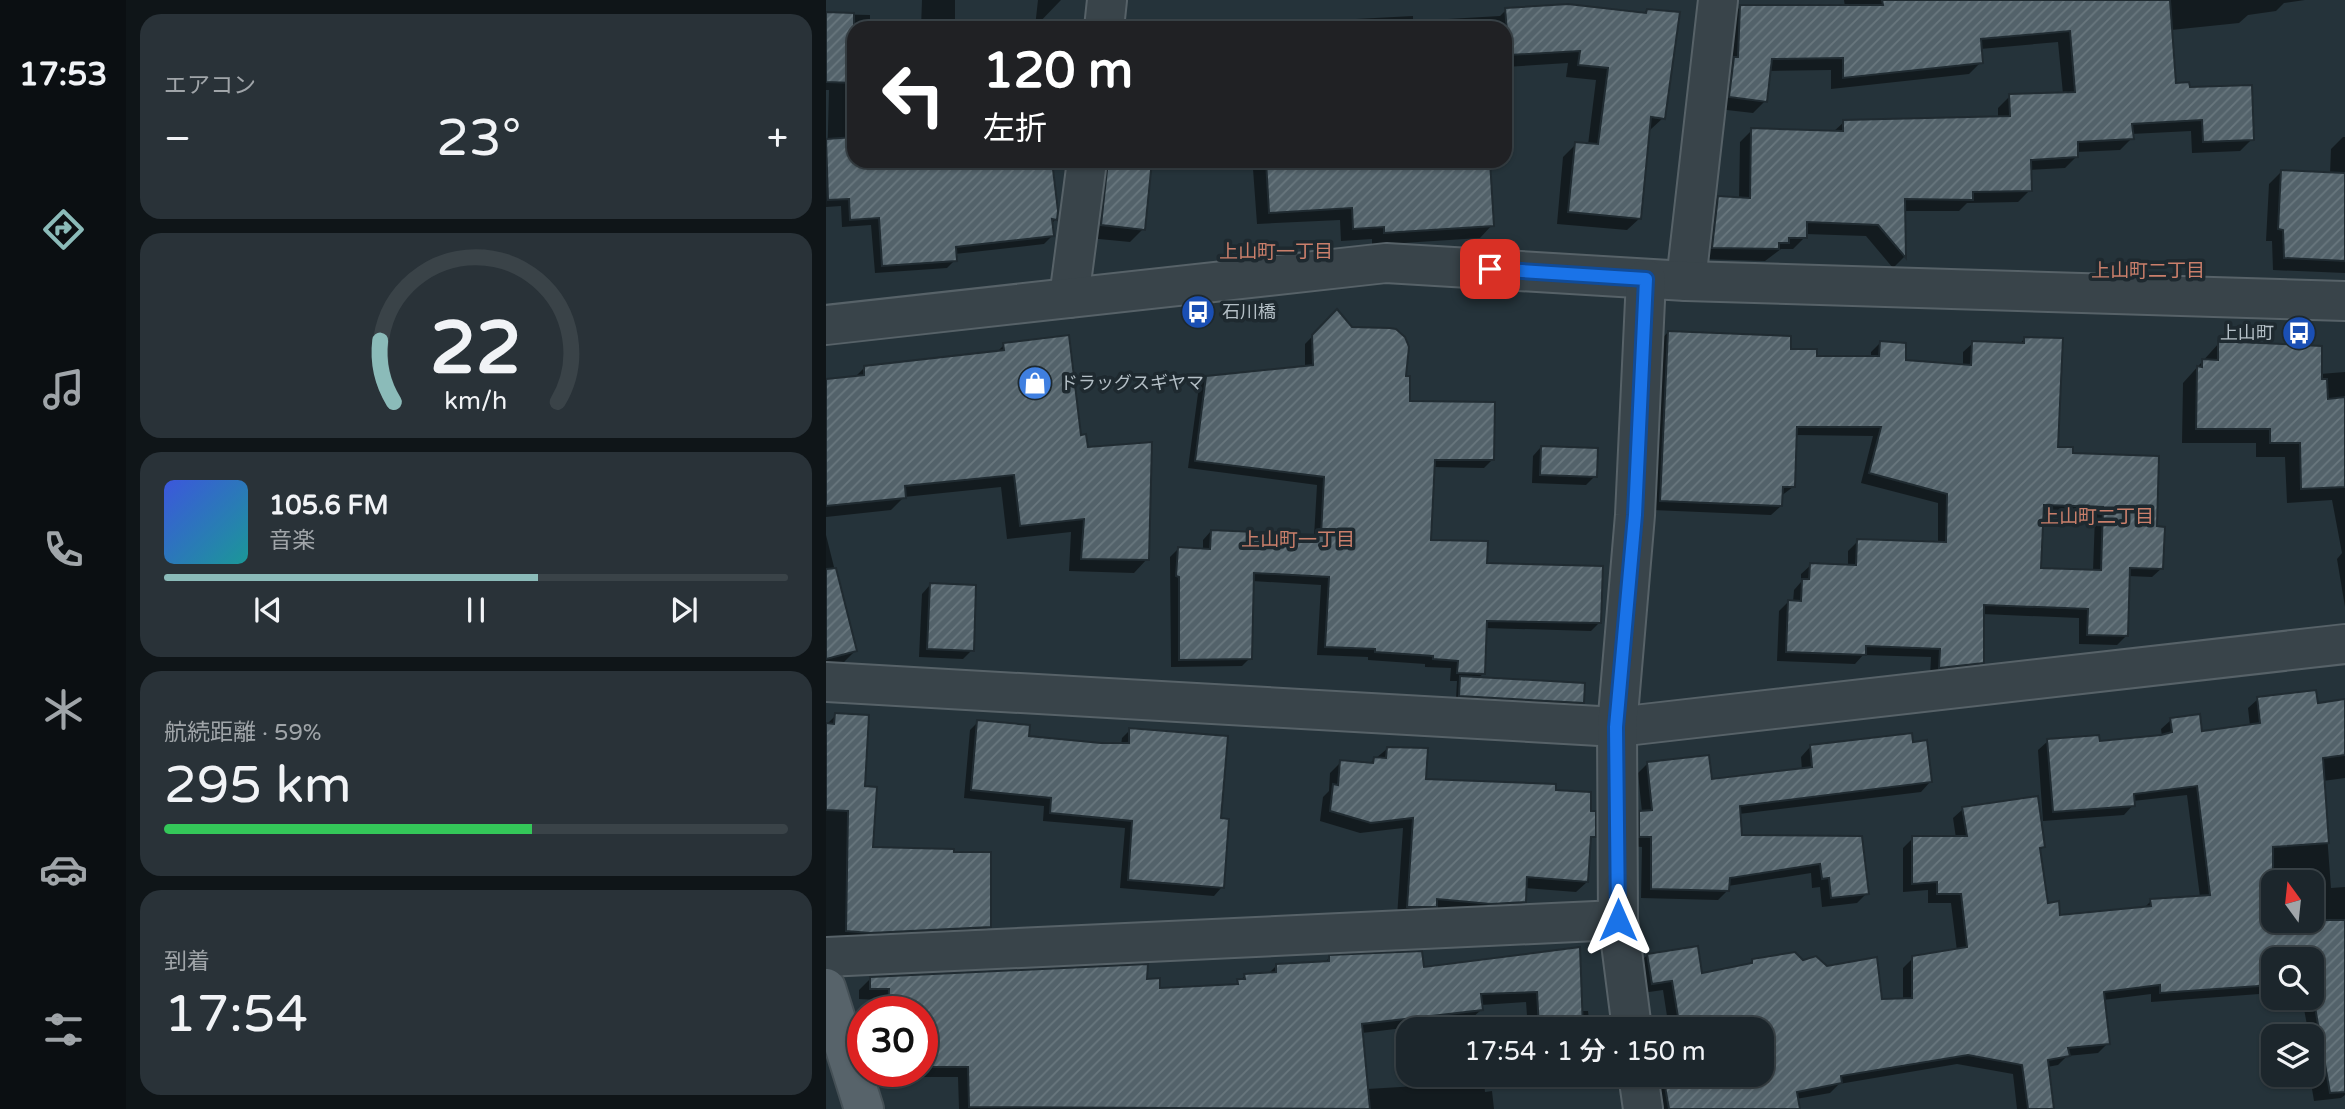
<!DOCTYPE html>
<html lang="ja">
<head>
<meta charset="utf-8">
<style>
	body { margin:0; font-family:"Varela Round","Noto Sans JP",sans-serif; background:#293238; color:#f1f3f6; height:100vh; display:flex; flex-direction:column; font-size:26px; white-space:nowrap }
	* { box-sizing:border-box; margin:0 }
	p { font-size:23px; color:#a0a5a9 }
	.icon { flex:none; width:38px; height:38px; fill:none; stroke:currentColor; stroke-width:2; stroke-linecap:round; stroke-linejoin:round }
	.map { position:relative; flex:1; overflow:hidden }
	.side { display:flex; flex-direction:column; gap:14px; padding:14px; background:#0f1518; width:700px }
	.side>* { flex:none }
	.top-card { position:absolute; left:21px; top:21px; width:665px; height:147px; border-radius:21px; box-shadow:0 2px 5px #0004,0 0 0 2px #3a4348; background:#202124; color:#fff; overflow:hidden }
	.needle { width:46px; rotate:345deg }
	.buttons { position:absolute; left:1435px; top:870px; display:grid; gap:14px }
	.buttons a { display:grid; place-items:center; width:63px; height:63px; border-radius:14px; background:#1c262c; box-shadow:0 2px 5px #0004,0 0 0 2px #3a4348; font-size:35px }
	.speed { position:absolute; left:21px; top:996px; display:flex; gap:14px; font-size:35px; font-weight:700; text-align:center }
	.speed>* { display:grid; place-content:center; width:91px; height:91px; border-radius:50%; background:#1c262c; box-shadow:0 2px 5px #0004,0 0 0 2px #3a4348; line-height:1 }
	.speed .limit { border:10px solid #d22; background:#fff; color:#111 }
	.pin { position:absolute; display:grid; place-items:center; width:60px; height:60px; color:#fff; margin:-30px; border-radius:14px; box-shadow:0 4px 10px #0006 }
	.me { position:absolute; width:77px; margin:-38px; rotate:0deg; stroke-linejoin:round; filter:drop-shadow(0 0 5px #0008) }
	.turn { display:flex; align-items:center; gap:24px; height:147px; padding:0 21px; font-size:32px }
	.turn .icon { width:91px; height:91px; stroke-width:2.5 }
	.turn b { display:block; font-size:49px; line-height:60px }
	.big { font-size:52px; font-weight:600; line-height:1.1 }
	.side .card { flex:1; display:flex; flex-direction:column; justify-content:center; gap:10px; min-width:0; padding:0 24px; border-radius:21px; background:#293238 }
	.side .dial { align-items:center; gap:0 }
	.dial svg { height:182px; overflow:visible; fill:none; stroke:#3a4348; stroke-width:7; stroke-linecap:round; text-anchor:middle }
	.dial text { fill:#f1f3f6; stroke:none }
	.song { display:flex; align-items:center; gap:21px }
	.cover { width:84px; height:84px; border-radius:10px; background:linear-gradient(135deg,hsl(230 70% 55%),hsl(180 70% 35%)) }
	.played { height:7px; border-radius:4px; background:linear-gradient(90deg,#8bbbb9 60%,#3a4348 60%) }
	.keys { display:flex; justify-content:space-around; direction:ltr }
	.heat { display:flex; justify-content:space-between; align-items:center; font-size:38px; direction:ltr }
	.charge { height:10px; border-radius:5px; background:linear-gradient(90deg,#34c759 59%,#3a4348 0) }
	.trip { position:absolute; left:570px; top:1017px; width:378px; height:70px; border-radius:21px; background:#1c262c; box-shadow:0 2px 5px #0004,0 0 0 2px #3a4348; font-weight:600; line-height:70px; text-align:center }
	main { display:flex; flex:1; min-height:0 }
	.dock { display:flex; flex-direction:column; width:126px; justify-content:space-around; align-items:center; background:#0b0f12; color:#a0a5a9 }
	.dock .icon { width:49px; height:49px }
	.dock .current { color:#8bbbb9 }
	.dock b { font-size:32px; color:#f1f3f6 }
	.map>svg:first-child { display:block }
</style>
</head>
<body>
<main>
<nav class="dock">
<b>17:53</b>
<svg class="icon current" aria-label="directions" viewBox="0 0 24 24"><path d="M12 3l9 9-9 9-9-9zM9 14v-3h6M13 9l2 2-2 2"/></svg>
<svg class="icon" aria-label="music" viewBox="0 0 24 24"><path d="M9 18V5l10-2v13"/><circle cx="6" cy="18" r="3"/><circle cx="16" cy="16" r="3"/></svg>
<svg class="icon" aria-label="phone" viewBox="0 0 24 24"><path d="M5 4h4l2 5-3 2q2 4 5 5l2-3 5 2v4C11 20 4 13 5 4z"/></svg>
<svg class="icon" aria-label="climate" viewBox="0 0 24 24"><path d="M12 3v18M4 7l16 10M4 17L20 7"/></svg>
<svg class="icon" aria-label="car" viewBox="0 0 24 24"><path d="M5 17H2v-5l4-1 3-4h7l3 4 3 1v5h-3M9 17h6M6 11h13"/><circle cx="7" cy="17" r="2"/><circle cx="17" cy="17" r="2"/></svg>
<svg class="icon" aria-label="filters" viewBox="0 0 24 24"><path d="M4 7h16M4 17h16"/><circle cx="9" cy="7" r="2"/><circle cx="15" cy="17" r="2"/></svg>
</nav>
<section class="side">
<div class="card"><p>エアコン</p>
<div class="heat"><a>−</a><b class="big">23°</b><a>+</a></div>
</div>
<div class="card dial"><svg viewBox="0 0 100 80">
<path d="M14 69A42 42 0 1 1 86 69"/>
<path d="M14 69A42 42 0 0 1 8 42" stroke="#8bbbb9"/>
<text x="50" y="56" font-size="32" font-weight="700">22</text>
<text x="50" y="72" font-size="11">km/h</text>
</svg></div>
<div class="card">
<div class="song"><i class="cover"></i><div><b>105.6 FM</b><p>音楽</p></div></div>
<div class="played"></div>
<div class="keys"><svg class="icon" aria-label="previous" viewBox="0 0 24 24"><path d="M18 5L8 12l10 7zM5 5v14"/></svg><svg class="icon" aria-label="pause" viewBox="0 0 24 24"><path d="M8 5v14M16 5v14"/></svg><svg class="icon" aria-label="next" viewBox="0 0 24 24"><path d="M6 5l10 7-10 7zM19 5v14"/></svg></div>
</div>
<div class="card"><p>航続距離 · 59%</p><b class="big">295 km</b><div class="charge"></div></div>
<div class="card"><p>到着</p><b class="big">17:54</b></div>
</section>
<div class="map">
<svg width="1519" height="1109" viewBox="0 0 1519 1109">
	<defs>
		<pattern id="building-hatch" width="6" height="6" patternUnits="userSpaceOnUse" patternTransform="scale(1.75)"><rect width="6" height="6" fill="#53626a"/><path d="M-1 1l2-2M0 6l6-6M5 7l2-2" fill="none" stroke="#69777e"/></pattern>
	</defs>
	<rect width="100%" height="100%" fill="#25333a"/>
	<g fill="#0007" fill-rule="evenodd">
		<polygon points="96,0 129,0 129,28 95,28"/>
		<polygon points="212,0 235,0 209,27 246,28 191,28 192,26 209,27"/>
		<polygon points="1018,0 1479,0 1458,3 1450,11 1422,15 1413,23 1345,30 1349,84 1362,89 1426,139 1414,151 1366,153 1365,131 1305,134 1306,138 1294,150 1250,152 1251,156 1239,168 1203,170 1204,190 1192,202 1141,203 1133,211 1077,211 1078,257 1067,268 1040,236 979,234 979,237 967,249 955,249 939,261 875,259 880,209 892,197 913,199 914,142 926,130 1007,132 1018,122 1172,118 1172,108 1184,96 1237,94 1232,42 1154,49 1155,62 1143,74 1005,89 1005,70 943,71 939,101 927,113 892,109 902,19 914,7 1019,7"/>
		<polygon points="680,10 817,14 821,10 837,118 824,130 822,130 814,218 801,230 731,224 737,157 750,144 762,145 770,80 740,77 742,63 679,67 679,28 355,28 587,16 587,21 674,16"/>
		<polygon points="0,14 44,15 44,28 28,28 28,161 225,161 230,219 225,224 226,236 218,244 129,254 129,260 121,268 49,273 45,225 16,227 15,206 0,207 3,90 0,90"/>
		<polygon points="1517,137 1519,137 1519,273 1447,270 1446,241 1440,241 1443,184 1455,172 1504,174 1505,149"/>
		<polygon points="278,161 325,161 317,229 304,242 263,238"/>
		<polygon points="436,161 663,161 666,225 654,238 546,245 546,239 515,241 514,220 431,224 427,169"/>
		<polygon points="511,311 525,329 579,378 582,403 666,460 658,468 607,467 603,542 660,565 773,623 765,631 659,628 657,674 652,678 757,702 753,706 630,699 631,681 624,681 625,668 599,667 599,664 542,660 542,657 491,655 495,585 426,581 424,658 416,666 345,667 344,557 352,549 377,551 377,540 385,531 488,537 491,485 362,468 373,386 381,378 479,367 479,344"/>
		<path d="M842 332 963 351 989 358H1045V352L1054 343 1078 362 1137 366V352L1147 343 1193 345 1199 338 1230 449 1246 455 1329 528 1336 568 1326 577 1302 576 1301 635 1291 645 1253 644V618L1156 614V662L1147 672 1104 677 1105 657 1037 655 1029 664 951 661 953 611 962 602H967L968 590 975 582V574L985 565 1022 566V551L1032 541 1112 543V503L1035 483 1047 436 969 435 967 487 955 496V506L945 515 826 510 833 342ZM1216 514 1269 516 1267 571 1213 570Z"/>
		<polygon points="1393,343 1494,374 1519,372 1519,607 1511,559 1516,553 1506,500 1461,503 1459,457 1430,457 1430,443 1356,443 1357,383"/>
		<polygon points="178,345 260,449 321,559 308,573 243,571 245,532 181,539 175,487 78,497 65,510 0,517 0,381 29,377 39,367 170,353"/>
		<polygon points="715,447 769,476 760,485 706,483 707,456"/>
		<polygon points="0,535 29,651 16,664 0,668"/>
		<polygon points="104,585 146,650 137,659 93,657 96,594"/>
		<path d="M1432 699 1491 705 1519 701V778L1497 781 1505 888 1519 887V1095L1515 1098 1488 1101 1484 1077 1489 1071 1486 1036H1483L1476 998H1486V959H1447V993L1325 1002V994L1277 1000 1282 1043 1272 1053 1241 1056 1232 1065 1221 1067 1227 1109H1191L1187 1074 1131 1064 1013 1084 1004 1093 970 1099 972 1109H832L829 1092 839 1082 852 1081 851 1074H936V1029H843L837 990 816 993 812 965 821 955 875 975 921 966 927 960 977 961 1000 968 1054 1001 1077 1000V968L1087 958 1131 951 1125 903H1102V890L1077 892V848L1087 838H1130L1127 818 1137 809 1218 846 1213 851 1221 905 1233 917 1317 909 1325 901 1374 897 1361 795 1307 801V805L1298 815 1217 821 1212 750 1222 741 1272 743 1336 737 1335 729 1345 720 1375 732 1424 726 1422 708ZM1447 882H1486V920H1447Z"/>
		<polygon points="10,715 37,788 45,849 126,854 163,927 138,952 0,956 0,725"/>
		<polygon points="152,722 202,738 295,745 296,738 304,730 393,820 396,887 388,896 294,888 299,828 217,821 218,806 138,798 144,730"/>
		<polygon points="1085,744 1104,782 1095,792 913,814 914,837 1035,838 1041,893 1031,903 996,907 994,887 986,888 985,873 902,886 902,890 892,900 815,898 816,847 804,846 804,822 816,812 812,773 822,763 884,781 976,770 975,757 984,747"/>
		<polygon points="562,748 598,781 728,792 763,813 768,836 763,841 761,882 750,892 699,888 698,902 687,912 654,914 606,909 598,916 571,917 577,828 534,833 494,821 497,797 503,791 504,773 515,762 543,764"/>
		<polygon points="752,949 755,1011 762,1011 764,1029 702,1029 700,1002 655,1005 656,1009 644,1020 536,1033 541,1089 658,1082 659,1092 666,1091 668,1109 133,1109 132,1077 51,1077 51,1071 96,1071 96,1012 52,1012 52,1000 33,999 33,990 44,979 319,981 333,990 408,986 419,976 442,974 450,966 498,963 504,957 597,969"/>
	</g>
	<g fill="url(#building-hatch)" stroke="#202b31" stroke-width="2" fill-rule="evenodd">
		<polygon points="1056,0 1344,0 1350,83 1363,82 1364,87 1426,85 1428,140 1377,142 1376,120 1306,124 1308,139 1252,142 1252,157 1205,160 1206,191 1147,192 1147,200 1079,199 1080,258 1052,225 981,222 981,238 963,238 963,243 953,243 953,249 886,248 892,196 924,198 925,128 1017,131 1017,120 1184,116 1183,94 1249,92 1244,31 1155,39 1157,63 1017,78 1017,58 946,59 941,102 903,97 908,57 912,57 914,5 1057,5"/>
		<polygon points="742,4 820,13 821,9 854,12 839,119 825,117 815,219 742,212 749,142 772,144 782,68 752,65 754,51 683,55 679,8"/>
		<polygon points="0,12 28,13 28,83 0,82"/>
		<polygon points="28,137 28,161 226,161 232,211 231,220 226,219 228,236 130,247 131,261 56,266 53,218 24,220 23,199 2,200 0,139"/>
		<polygon points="282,161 326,161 319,230 275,225"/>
		<polygon points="440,161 664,161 668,226 558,233 558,227 527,229 526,208 443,213"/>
		<polygon points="1455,170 1519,173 1519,261 1458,258 1457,230 1452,229"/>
		<polygon points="511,309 526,327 564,328 570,329 579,337 583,347 580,376 584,376 584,401 669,402 668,460 609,460 605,540 662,541 661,563 777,566 775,623 661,621 659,674 631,673 632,661 607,659 607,656 549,652 549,649 499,647 503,577 428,573 426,659 353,660 353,577 350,576 352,547 384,549 385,530 495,535 498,477 369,461 380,376 487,365 486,335"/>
		<path d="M842 331 965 336V349H991V356H1053L1054 341 1080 343V360L1145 365 1146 341 1198 343V337L1237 338 1232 447H1247V453L1333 456 1331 526 1339 527 1337 569 1304 568 1302 636 1261 635 1262 609 1158 605V663L1113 668 1114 649 1040 646V655L960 652 962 600 975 601 976 579H983L984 563 1030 565 1031 539 1120 542 1121 494 1043 473 1055 427H971L969 487H957L956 506 834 501ZM1218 505 1277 507 1275 570 1215 568Z"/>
		<polygon points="243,335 255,435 260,434 262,447 326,442 323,560 255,559 258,519 194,526 188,475 79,486 80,498 0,506 0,379 38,375 38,366 178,350 177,343"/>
		<polygon points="1392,341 1496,346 1496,379 1501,379 1502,399 1519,397 1519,487 1475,489 1474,443 1444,443 1444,429 1370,429 1371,366 1376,367 1376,359 1392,360"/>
		<polygon points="715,446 772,448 771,477 714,475"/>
		<polygon points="10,568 31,651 0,659 0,569"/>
		<polygon points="104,583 150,585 148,651 101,649"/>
		<polygon points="634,676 759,683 758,703 633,696"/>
		<polygon points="1490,690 1492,703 1519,699 1519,755 1497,758 1503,843 1447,847 1447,920 1519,920 1519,1092 1504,1093 1486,990 1486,959 1447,959 1447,985 1334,993 1334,985 1278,992 1284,1044 1242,1048 1244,1056 1222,1060 1228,1109 1202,1109 1196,1065 1142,1055 1015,1076 1016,1083 971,1092 974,1109 843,1109 838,1081 862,1077 861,1074 936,1074 936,1029 854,1029 846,981 826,984 821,954 872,946 876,973 926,963 926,959 969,952 977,960 990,956 1001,966 1051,957 1056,999 1086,998 1086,956 1141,947 1135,894 1111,894 1111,882 1086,884 1086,836 1141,836 1136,807 1212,796 1219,847 1214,848 1222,903 1233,901 1234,915 1325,906 1324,899 1384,895 1371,786 1308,794 1309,806 1227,812 1221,739 1273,735 1274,741 1335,735 1346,732 1344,718 1374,714 1376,731 1434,723 1431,697"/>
		<polygon points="9,713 43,715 39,786 51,787 47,847 128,849 128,852 165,852 165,927 44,933 20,931 22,811 0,810 0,723 8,724"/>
		<polygon points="151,720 204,725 203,736 275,743 303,743 303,728 402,736 395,818 403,819 398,888 302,880 306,821 224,813 225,798 145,790"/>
		<polygon points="1086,733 1087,742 1101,740 1106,782 914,806 916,835 1036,836 1043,894 1005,898 1003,878 996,879 994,864 904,878 903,891 825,889 825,837 813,837 813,811 826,810 821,762 883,755 886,779 986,767 984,745"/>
		<polygon points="561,747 602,748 600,779 730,784 730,790 765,792 765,811 770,811 770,837 765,837 762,882 701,877 700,902 665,904 611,899 611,907 581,907 587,818 545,823 504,811 507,784 512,785 514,760 547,763 548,757 560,758"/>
		<polygon points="754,947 757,1029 713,1029 711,992 655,994 657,1010 536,1024 544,1109 143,1107 142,1067 96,1067 96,1012 62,1012 63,989 44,989 44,977 322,964 321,979 334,978 334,988 412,984 411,979 419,979 418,974 450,972 450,964 503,961 503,955 596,951 598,967"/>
	</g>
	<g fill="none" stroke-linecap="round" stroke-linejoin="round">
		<g stroke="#576268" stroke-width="42">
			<g id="minor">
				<polyline points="278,28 281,0"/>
				<polyline points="860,281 892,0"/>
				<polyline points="243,298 261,161"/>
				<polyline points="0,325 560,263 860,281 1519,301"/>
				<polyline points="0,682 791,727 1519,644"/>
				<polyline points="0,957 792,920"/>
				<polyline points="806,1029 792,920 791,727 809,515 820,279"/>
				<polyline points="812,1074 817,1109"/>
			</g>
		</g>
		<g stroke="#455056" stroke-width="42">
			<polyline id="major" points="0,988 38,1109"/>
		</g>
		<use href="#minor" stroke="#39444a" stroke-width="38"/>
		<use href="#major" stroke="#57636a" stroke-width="38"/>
	</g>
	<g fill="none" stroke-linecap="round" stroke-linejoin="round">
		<g stroke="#114b97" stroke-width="18">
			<polyline id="route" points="664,269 820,279 809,515 790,727 792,920"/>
		</g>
		<use href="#route" stroke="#1a73e8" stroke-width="12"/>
	</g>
	<defs>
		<g id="bus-disc" transform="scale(1.75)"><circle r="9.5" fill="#1a4fb4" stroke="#1e292f"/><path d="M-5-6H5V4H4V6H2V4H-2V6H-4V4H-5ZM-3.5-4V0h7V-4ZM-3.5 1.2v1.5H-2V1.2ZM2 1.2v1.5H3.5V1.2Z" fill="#fff"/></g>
		<g id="shop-disc" transform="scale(1.75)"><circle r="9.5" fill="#3f7fe0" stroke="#1e292f"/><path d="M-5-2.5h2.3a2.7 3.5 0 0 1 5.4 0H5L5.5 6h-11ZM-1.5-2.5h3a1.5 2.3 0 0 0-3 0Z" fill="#fff"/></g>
	</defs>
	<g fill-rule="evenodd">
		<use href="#bus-disc" x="372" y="312"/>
		<use href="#bus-disc" x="1473" y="333"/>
		<use href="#shop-disc" x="209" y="383"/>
	</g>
	<g text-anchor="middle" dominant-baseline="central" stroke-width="7" stroke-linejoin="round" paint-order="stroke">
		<g font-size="18" fill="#b4bfc6" stroke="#1e292f" text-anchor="start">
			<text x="396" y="312">石川橋</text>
			<text x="1448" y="333" text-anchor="end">上山町</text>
			<text x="234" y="383">ドラッグスギヤマ</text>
		</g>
		<g font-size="19" fill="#ca7f6b" stroke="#1e292f">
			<text x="450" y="252">上山町一丁目</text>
			<text x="1322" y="271">上山町二丁目</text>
			<text x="1271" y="517">上山町二丁目</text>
			<text x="472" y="540">上山町一丁目</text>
		</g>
	</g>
</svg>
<div class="buttons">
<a><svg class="needle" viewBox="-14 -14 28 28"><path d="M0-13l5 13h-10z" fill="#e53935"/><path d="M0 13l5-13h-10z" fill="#a0a5a9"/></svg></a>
<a><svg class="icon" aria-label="search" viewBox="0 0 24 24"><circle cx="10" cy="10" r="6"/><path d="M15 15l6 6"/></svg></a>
<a><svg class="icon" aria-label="layers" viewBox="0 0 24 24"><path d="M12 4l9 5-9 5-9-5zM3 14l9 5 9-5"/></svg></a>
</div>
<div class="speed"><div class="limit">30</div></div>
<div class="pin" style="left:664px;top:269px;background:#d93025"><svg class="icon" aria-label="arrive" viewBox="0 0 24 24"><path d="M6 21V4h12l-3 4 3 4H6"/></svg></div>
<svg class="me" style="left:792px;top:920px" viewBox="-20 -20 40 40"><path d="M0-17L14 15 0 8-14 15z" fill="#1a73e8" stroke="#fff" stroke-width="4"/></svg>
<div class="trip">17:54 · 1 分 · 150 m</div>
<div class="top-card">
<div class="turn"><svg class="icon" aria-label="left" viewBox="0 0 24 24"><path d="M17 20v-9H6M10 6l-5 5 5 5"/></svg><div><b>120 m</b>左折</div></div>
</div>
</div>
</main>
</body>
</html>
